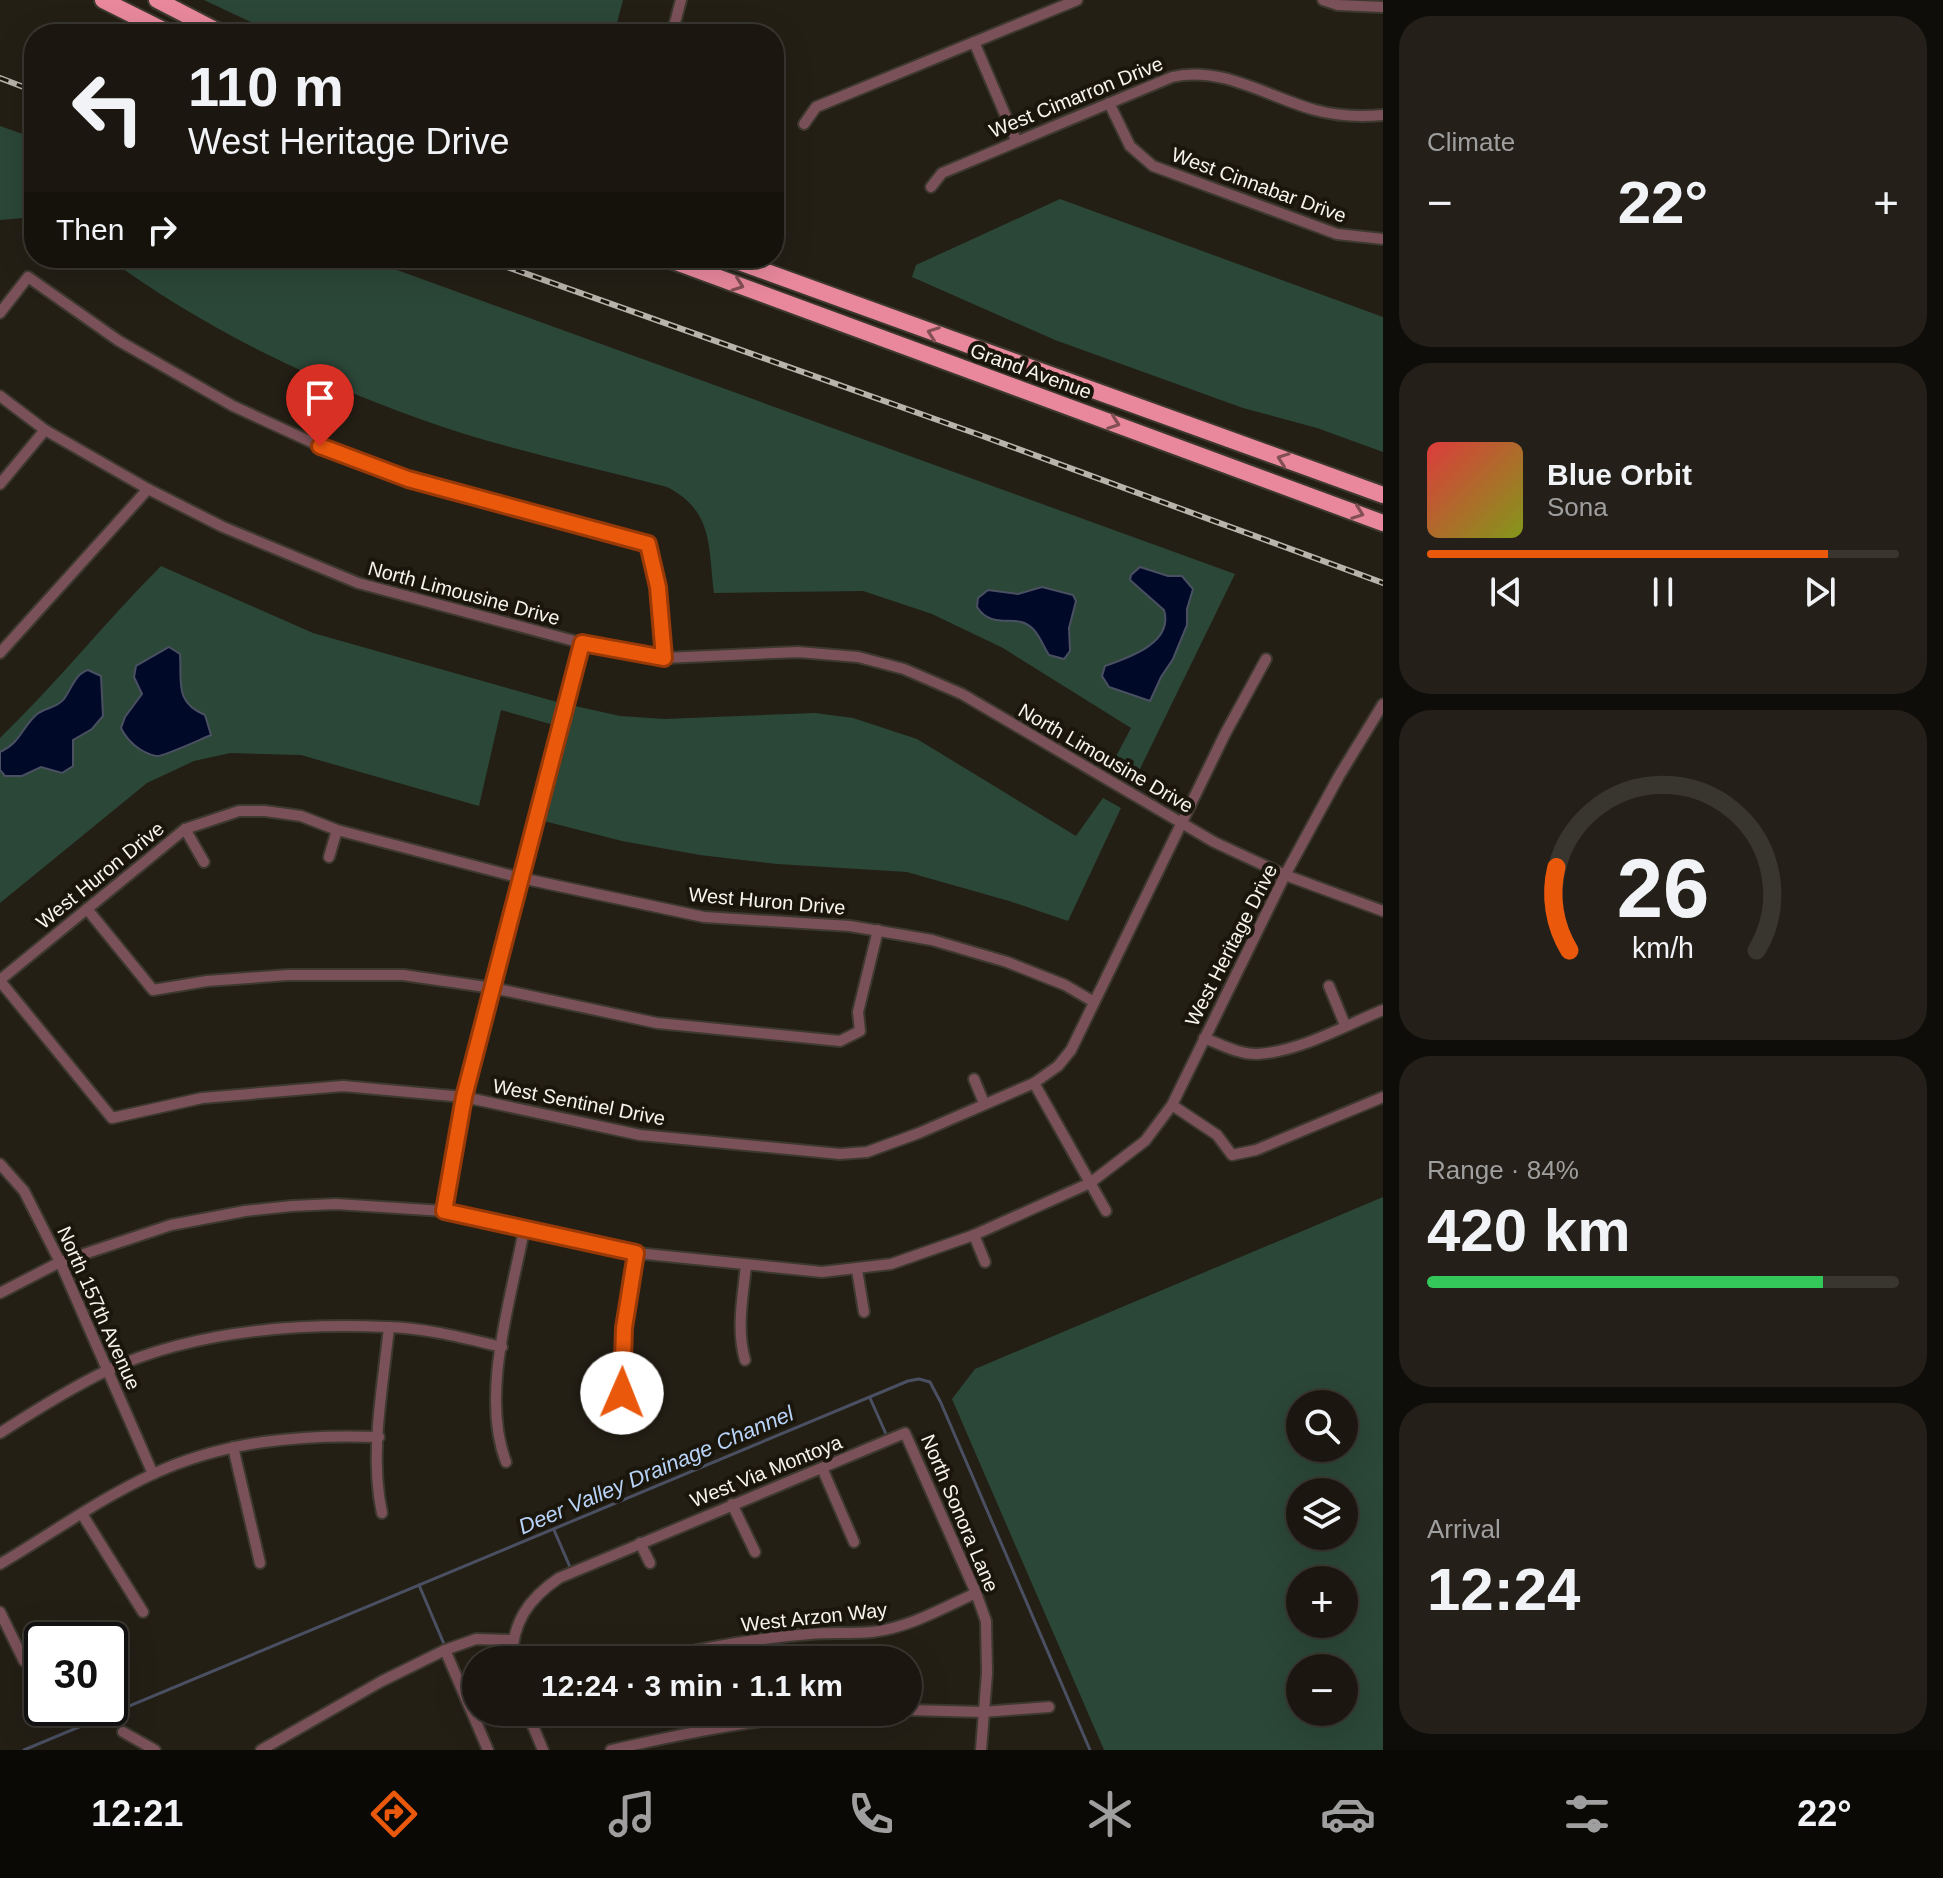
<!DOCTYPE html>
<html lang="en">
<head>
<meta charset="utf-8">
<style>
	body { margin:0; font-family:Arial,sans-serif; background:#242019; color:#f1f3f6; height:100vh; display:flex; flex-direction:column; font-size:30px; white-space:nowrap }
	* { box-sizing:border-box; margin:0 }
	p { font-size:26px; color:#a09f9f }
	.icon { flex:none; width:44px; height:44px; fill:none; stroke:currentColor; stroke-width:2; stroke-linecap:round; stroke-linejoin:round }
	.map { position:relative; flex:1; overflow:hidden }
	.drawer { display:flex; flex-direction:column; gap:16px; padding:16px; background:#0f0d09; width:560px }
	.drawer>* { flex:none }
	.banner { position:absolute; left:24px; top:24px; width:760px; height:244px; border-radius:32px; box-shadow:0 8px 32px #0002,0 0 0 2px #393630; background:#1b1710; color:#f1f3f6; overflow:hidden }
	.tools { position:absolute; left:1286px; top:1390px; display:grid; gap:16px }
	.tools a { display:grid; place-items:center; width:72px; height:72px; border-radius:50%; background:#1b1710; box-shadow:0 8px 32px #0002,0 0 0 2px #393630; font-size:40px }
	.speed { position:absolute; left:24px; top:1622px; display:flex; gap:16px; font-size:40px; font-weight:700; text-align:center }
	.speed>* { display:grid; place-content:center; width:104px; height:104px; border-radius:50%; background:#1b1710; box-shadow:0 8px 32px #0002,0 0 0 2px #393630; line-height:1 }
	.speed .limit { border:4px solid #111; border-radius:12px; background:#fff; color:#111 }
	.pin { position:absolute; display:grid; place-items:center; width:68px; height:68px; color:#fff; margin:-82px -34px; border-radius:50% 50% 50% 0; rotate:-45deg; box-shadow:0 0 8px #0007 }
	.pin .icon { rotate:45deg }
	.me { position:absolute; width:88px; margin:-44px; rotate:1deg; stroke-linejoin:round; filter:drop-shadow(0 0 6px #0008) }
	.turn { display:flex; align-items:center; gap:28px; height:168px; padding:0 32px; font-size:36px }
	.turn .icon { width:104px; height:104px; stroke-width:2.5 }
	.turn b { display:block; font-size:56px; line-height:68px }
	.then { display:flex; align-items:center; height:76px; padding:0 32px; background:#0003; gap:16px; font-size:30px }
	.big { font-size:60px; font-weight:700; line-height:1.1 }
	.drawer .card { flex:1; display:flex; flex-direction:column; justify-content:center; gap:12px; min-width:0; padding:0 28px; border-radius:32px; background:#242019 }
	.drawer .dial { align-items:center; gap:0 }
	.dial svg { height:208px; overflow:visible; fill:none; stroke:#393630; stroke-width:7; stroke-linecap:round; text-anchor:middle }
	.dial text { fill:#f1f3f6; stroke:none }
	.song { display:flex; align-items:center; gap:24px }
	.cover { width:96px; height:96px; border-radius:12px; background:linear-gradient(135deg,hsl(0 70% 55%),hsl(70 70% 35%)) }
	.played { height:8px; border-radius:4px; background:linear-gradient(90deg,#ea580c 85%,#393630 85%) }
	.keys { display:flex; justify-content:space-around; direction:ltr }
	.heat { display:flex; justify-content:space-between; align-items:center; font-size:44px; direction:ltr }
	.charge { height:12px; border-radius:6px; background:linear-gradient(90deg,#34c759 84%,#393630 0) }
	.trip { position:absolute; left:462px; top:1646px; width:460px; height:80px; border-radius:40px; background:#1b1710; box-shadow:0 8px 32px #0002,0 0 0 2px #393630; font-weight:700; line-height:80px; text-align:center }
	.dock { display:flex; height:128px; justify-content:space-around; align-items:center; background:#0b0906; color:#a09f9f }
	.dock .icon { width:56px; height:56px }
	.dock .selected { color:#ea580c }
	.dock b { font-size:36px; color:#f1f3f6 }
	main { display:flex; flex:1; min-height:0 }
	.map>svg:first-child { display:block }
</style>
</head>
<body>
<main>
<div class="map">
<svg width="1383" height="1750" viewBox="0 0 1383 1750">
	<rect width="100%" height="100%" fill="#241f15"/>
	<g fill="#2b4738" fill-rule="evenodd">
		<polygon points="204,0 623,0 614,34 276,34"/>
		<polygon points="0,126 34,138 34,217 0,220"/>
		<polygon points="1060,199 1383,317 1383,452 1317,428 1243,408 1055,340 912,277 916,265"/>
		<path d="M108 258H364L1235 574 1136 777 1111 766 1131 728 1003 648 932 614 863 591 714 593C708 547 714 511 667 487 585 465 500 448 420 419 309 379 203 328 108 258Z"/>
		<path d="M161 566 313 633 557 702 620 716 665 719 815 713 853 718 917 739 1076 836 1103 798 1121 808 1068 921 1009 901 907 872 777 864 700 855 622 841 544 821 568 729 501 710 479 806 301 755 230 753 194 761 147 783 0 903V738C57 683 105 622 161 566Z"/>
		<path d="M1383 1197V1750H1104L952 1399 975 1369ZM1344 1404V1448H1300V1404ZM1344 1492V1536H1300V1492ZM1344 1580V1624H1300V1580ZM1344 1668V1712H1300V1668Z"/>
	</g>
	<g fill="#000927" stroke="#4a5062" stroke-width="2">
		<path d="M1140 567 1168 576H1182L1193 589 1187 609V625L1173 659 1161 677 1150 701 1109 687 1102 676 1105 666C1128 658 1174 643 1164 610L1130 580 1131 575Z"/>
		<path d="M1042 587 1073 595 1076 601 1069 628 1070 651 1064 659 1049 655C1043 646 1039 633 1031 627 1015 613 993 631 977 607L978 598 988 590 1018 594Z"/>
		<path d="M169 647 180 654C182 682 174 702 205 715L211 735C201 739 163 757 156 756 141 753 127 741 121 728L125 717 142 694 134 677 136 666Z"/>
		<path d="M88 670 101 676 103 716 92 729 73 740V766L62 773 41 767 22 776H5L0 770V752C21 742 21 729 36 715 45 707 56 709 64 699 72 688 75 674 88 670Z"/>
	</g>
	<g fill="none" stroke-linecap="round" stroke-linejoin="round">
		<g stroke="#4a5062" stroke-width="3">
			<polyline points="870,1398 886,1434"/>
			<polyline points="554,1530 570,1567"/>
			<polyline points="419,1585 444,1644"/>
			<polyline points="24,1750 908,1381 919,1379 930,1382 941,1403 1090,1750"/>
		</g>
		<g stroke="#3d392f" stroke-width="14">
			<g id="minor">
				<polyline points="1323,0 1338,5 1383,7"/>
				<polyline points="672,34 681,0"/>
				<polyline points="974,42 1016,140"/>
				<polyline points="1109,103 1130,146 1153,166 1337,234 1383,239"/>
				<polyline points="804,124 816,107 1077,0"/>
				<path d="M931 187 942 173 1172 77C1221 65 1268 97 1315 110 1337 116 1361 117 1383 115"/>
				<polyline points="0,313 28,277 119,341 233,406 320,446 408,479 648,544 658,587 664,658"/>
				<polyline points="0,396 45,430 148,489 223,527 358,583 582,643 664,658 798,652 858,657 904,669 962,694 1214,842 1285,875 1383,911"/>
				<polyline points="0,484 45,430"/>
				<polyline points="0,653 148,489"/>
				<polyline points="185,829 204,862"/>
				<polyline points="329,857 337,830"/>
				<polyline points="87,909 153,990 207,981 288,975 403,975 493,988 657,1023 840,1041 860,1031 858,1012 878,930"/>
				<polyline points="0,980 185,829 239,811 265,811 301,816 337,830 521,878 704,917 850,926 932,940 1007,962 1065,985 1094,1002"/>
				<polyline points="0,981 112,1118 202,1098 343,1086 464,1097 640,1135 840,1154 867,1152 919,1133 1034,1083 1058,1066 1071,1050 1225,734 1266,659"/>
				<polyline points="1329,986 1345,1025"/>
				<path d="M1204 1038C1220 1044 1240 1055 1258 1054 1301 1051 1344 1026 1383 1010"/>
				<polyline points="974,1079 984,1103"/>
				<polyline points="1034,1083 1106,1211"/>
				<polyline points="1172,1105 1217,1135 1232,1155 1256,1150 1383,1097"/>
				<polyline points="0,1164 24,1191 60,1262 153,1474"/>
				<polyline points="444,1211 464,1097 582,643"/>
				<polyline points="974,1235 985,1262"/>
				<polyline points="857,1270 864,1312"/>
				<polyline points="0,1293 60,1262 171,1225 245,1211 292,1206 336,1204 444,1211 636,1253 822,1272 891,1264 974,1235 1090,1183 1145,1141 1172,1105 1285,875 1339,776 1383,704"/>
				<path d="M745 1360C736 1329 743 1296 746 1265"/>
				<polyline points="626,1412 621,1373 636,1253"/>
				<path d="M0 1433C34 1411 69 1389 106 1371 192 1331 294 1323 387 1327 426 1328 464 1338 502 1347"/>
				<polyline points="233,1447 260,1563"/>
				<path d="M506 1462C480 1395 511 1299 524 1230"/>
				<polyline points="822,1468 854,1542"/>
				<polyline points="732,1504 755,1552"/>
				<path d="M382 1513C369 1454 383 1387 389 1327"/>
				<polyline points="82,1514 143,1612"/>
				<polyline points="640,1543 650,1563"/>
				<path d="M0 1564C51 1534 99 1499 153 1474 224 1441 301 1434 379 1437"/>
				<polyline points="0,1612 24,1661"/>
				<polyline points="445,1650 488,1750"/>
				<path d="M512 1660C512 1623 528 1599 559 1578L905 1433 976 1593 986 1621 987 1673 981 1750"/>
				<path d="M651 1660C703 1648 756 1638 810 1634 830 1632 852 1634 872 1632 908 1628 943 1608 976 1593"/>
				<polyline points="908,1710 983,1712 1049,1707"/>
				<polyline points="527,1712 543,1750"/>
				<polyline points="123,1732 155,1750"/>
				<polyline points="261,1750 382,1681 445,1650 476,1639 512,1640"/>
				<path d="M611 1750C690 1732 767 1717 849 1712"/>
			</g>
		</g>
		<g stroke="#3d392f" stroke-width="20">
			<g id="trunk">
				<polyline points="103,0 171,34"/>
				<polyline points="157,0 223,34"/>
				<polyline points="665,258 1383,523"/>
				<polyline points="728,258 1383,495"/>
			</g>
		</g>
		<use href="#minor" stroke="#7b5159" stroke-width="10"/>
		<use href="#trunk" stroke="#e9889d" stroke-width="16"/>
		<g stroke="#b8b4ac" stroke-width="6">
			<g id="rail">
				<polyline points="0,78 34,91"/>
				<polyline points="482,258 977,434 1383,583"/>
			</g>
		</g>
		<use href="#rail" stroke="#1b160c" stroke-width="3" stroke-dasharray="9" stroke-linecap="butt"/>
	</g>
	<defs><path id="oneway-chevron" d="M-2-3.5L2.5 0L-2 3.5" fill="none" stroke-width="1.6" stroke-linecap="round" stroke-linejoin="round" transform="scale(2)"/></defs>
	<g stroke="#824f54">
		<use href="#oneway-chevron" transform="translate(738 285) rotate(20)"/>
		<use href="#oneway-chevron" transform="translate(933 333) rotate(-160)"/>
		<use href="#oneway-chevron" transform="translate(1114 423) rotate(20)"/>
		<use href="#oneway-chevron" transform="translate(1283 459) rotate(-160)"/>
		<use href="#oneway-chevron" transform="translate(1358 513) rotate(20)"/>
	</g>
	<g fill="none" stroke-linecap="round" stroke-linejoin="round">
		<g stroke="#983908" stroke-width="20">
			<polyline id="route" points="320,446 408,479 648,544 658,587 664,658 582,643 464,1097 444,1211 636,1253 624,1328 622,1393"/>
		</g>
		<use href="#route" stroke="#ea580c" stroke-width="14"/>
	</g>
	<g text-anchor="middle" dominant-baseline="central" stroke-width="8" stroke-linejoin="round" paint-order="stroke">
		<g font-size="20" fill="#f8f4ed" stroke="#1b160c">
			<text transform="translate(1076 97) rotate(-22)">West Cimarron Drive</text>
			<text transform="translate(1259 185) rotate(20)">West Cinnabar Drive</text>
			<text transform="translate(1031 371) rotate(20)">Grand Avenue</text>
			<text transform="translate(464 593) rotate(15)">North Limousine Drive</text>
			<text transform="translate(1106 758) rotate(30)">North Limousine Drive</text>
			<text transform="translate(100 875) rotate(-39)">West Huron Drive</text>
			<text transform="translate(767 901) rotate(5)">West Huron Drive</text>
			<text transform="translate(1231 945) rotate(-63)">West Heritage Drive</text>
			<text transform="translate(579 1102) rotate(11)">West Sentinel Drive</text>
			<text transform="translate(99 1308) rotate(66)">North 157th Avenue</text>
			<text transform="translate(766 1471) rotate(-22)">West Via Montoya</text>
			<text transform="translate(960 1513) rotate(67)">North Sonora Lane</text>
			<text transform="translate(814 1617) rotate(-6)">West Arzon Way</text>
		</g>
		<g font-size="22" font-style="italic" fill="#b8d3f8" stroke="#1b160c">
			<text transform="translate(656 1470) rotate(-23)">Deer Valley Drainage Channel</text>
		</g>
	</g>
</svg>
<div class="tools">
<a><svg class="icon" aria-label="search" viewBox="0 0 24 24"><circle cx="10" cy="10" r="6"/><path d="M15 15l6 6"/></svg></a>
<a><svg class="icon" aria-label="layers" viewBox="0 0 24 24"><path d="M12 4l9 5-9 5-9-5zM3 14l9 5 9-5"/></svg></a>
<a>+</a>
<a>−</a>
</div>
<div class="speed"><div class="limit">30</div></div>
<div class="pin" style="left:320px;top:446px;background:#d93025"><svg class="icon" aria-label="arrive" viewBox="0 0 24 24"><path d="M6 21V4h12l-3 4 3 4H6"/></svg></div>
<svg class="me" style="left:622px;top:1393px" viewBox="-20 -20 40 40"><circle r="19" fill="#fff"/><path d="M0-13L10 11 0 6-10 11z" fill="#ea580c"/></svg>
<div class="trip">12:24 · 3 min · 1.1 km</div>
<div class="banner">
<div class="turn"><svg class="icon" aria-label="left" viewBox="0 0 24 24"><path d="M17 20v-9H6M10 6l-5 5 5 5"/></svg><div><b>110 m</b>West Heritage Drive</div></div>
<div class="then">Then<svg class="icon" aria-label="right" viewBox="0 0 24 24"><path d="M7 20v-9h11M14 6l5 5-5 5"/></svg></div>
</div>
</div>
<section class="drawer">
<div class="card"><p>Climate</p>
<div class="heat"><a>−</a><b class="big">22°</b><a>+</a></div>
</div>
<div class="card">
<div class="song"><i class="cover"></i><div><b>Blue Orbit</b><p>Sona</p></div></div>
<div class="played"></div>
<div class="keys"><svg class="icon" aria-label="previous" viewBox="0 0 24 24"><path d="M18 5L8 12l10 7zM5 5v14"/></svg><svg class="icon" aria-label="pause" viewBox="0 0 24 24"><path d="M8 5v14M16 5v14"/></svg><svg class="icon" aria-label="next" viewBox="0 0 24 24"><path d="M6 5l10 7-10 7zM19 5v14"/></svg></div>
</div>
<div class="card dial"><svg viewBox="0 0 100 80">
<path d="M14 69A42 42 0 1 1 86 69"/>
<path d="M14 69A42 42 0 0 1 9 37" stroke="#ea580c"/>
<text x="50" y="56" font-size="32" font-weight="700">26</text>
<text x="50" y="72" font-size="11">km/h</text>
</svg></div>
<div class="card"><p>Range · 84%</p><b class="big">420 km</b><div class="charge"></div></div>
<div class="card"><p>Arrival</p><b class="big">12:24</b></div>
</section>
</main>
<nav class="dock">
<b>12:21</b>
<svg class="icon selected" aria-label="directions" viewBox="0 0 24 24"><path d="M12 3l9 9-9 9-9-9zM9 14v-3h6M13 9l2 2-2 2"/></svg>
<svg class="icon" aria-label="music" viewBox="0 0 24 24"><path d="M9 18V5l10-2v13"/><circle cx="6" cy="18" r="3"/><circle cx="16" cy="16" r="3"/></svg>
<svg class="icon" aria-label="phone" viewBox="0 0 24 24"><path d="M5 4h4l2 5-3 2q2 4 5 5l2-3 5 2v4C11 20 4 13 5 4z"/></svg>
<svg class="icon" aria-label="climate" viewBox="0 0 24 24"><path d="M12 3v18M4 7l16 10M4 17L20 7"/></svg>
<svg class="icon" aria-label="car" viewBox="0 0 24 24"><path d="M5 17H2v-5l4-1 3-4h7l3 4 3 1v5h-3M9 17h6M6 11h13"/><circle cx="7" cy="17" r="2"/><circle cx="17" cy="17" r="2"/></svg>
<svg class="icon" aria-label="filters" viewBox="0 0 24 24"><path d="M4 7h16M4 17h16"/><circle cx="9" cy="7" r="2"/><circle cx="15" cy="17" r="2"/></svg>
<b>22°</b>
</nav>
</body>
</html>
